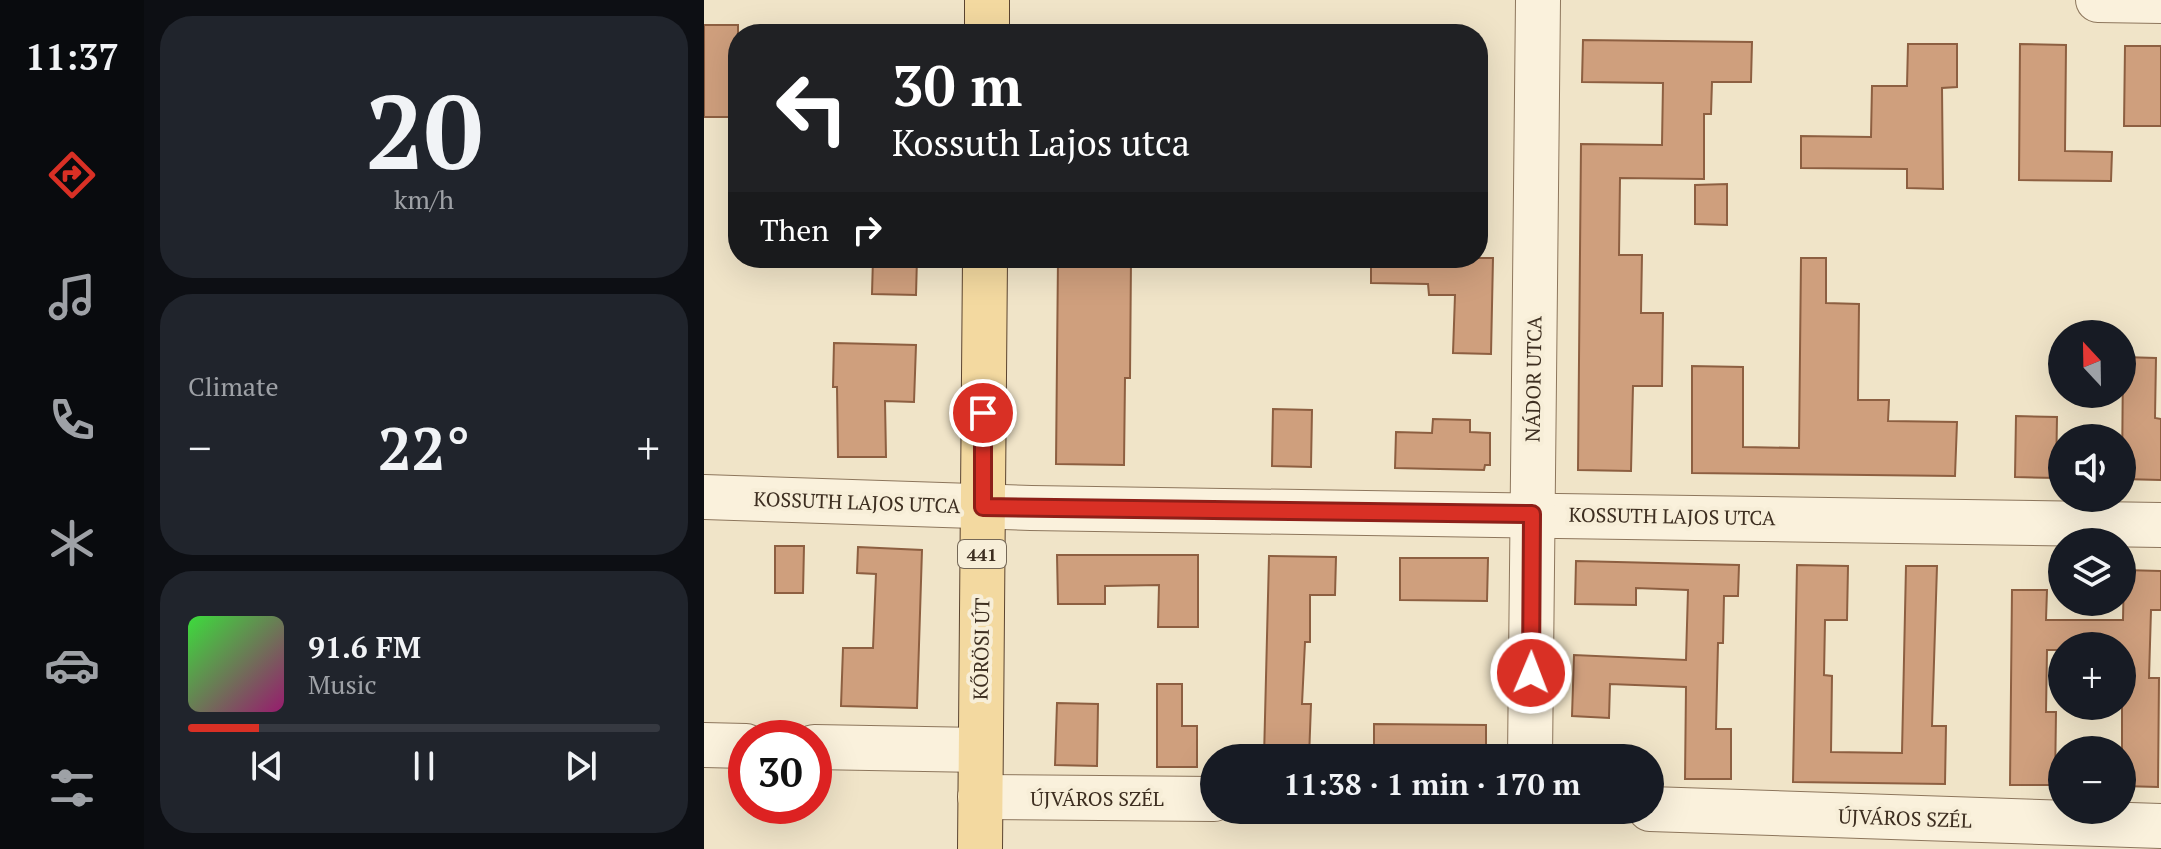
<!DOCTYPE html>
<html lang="en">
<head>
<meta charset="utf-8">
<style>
	body { margin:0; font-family:"PT Serif",serif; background:#20242c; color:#f1f3f6; height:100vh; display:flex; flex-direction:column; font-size:30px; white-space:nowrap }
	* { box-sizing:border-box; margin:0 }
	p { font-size:26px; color:#9ea1a6 }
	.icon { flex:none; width:44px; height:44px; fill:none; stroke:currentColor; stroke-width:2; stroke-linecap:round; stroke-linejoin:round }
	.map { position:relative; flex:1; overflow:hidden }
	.side { display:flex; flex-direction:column; gap:16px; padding:16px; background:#0d0f14; width:560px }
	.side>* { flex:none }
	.banner { position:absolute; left:24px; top:24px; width:760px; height:244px; border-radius:32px; box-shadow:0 8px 32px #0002; background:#202124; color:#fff; overflow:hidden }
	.needle { width:52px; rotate:338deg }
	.fabs { position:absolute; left:1344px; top:320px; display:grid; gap:16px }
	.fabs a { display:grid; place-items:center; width:88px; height:88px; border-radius:50%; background:#171b24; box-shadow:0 8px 32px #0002; font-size:40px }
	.speed { position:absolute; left:24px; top:720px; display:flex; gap:16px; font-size:40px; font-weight:700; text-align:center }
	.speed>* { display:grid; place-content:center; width:104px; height:104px; border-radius:50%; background:#171b24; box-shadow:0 8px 32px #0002; line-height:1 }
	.speed .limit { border:12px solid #d22; background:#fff; color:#111 }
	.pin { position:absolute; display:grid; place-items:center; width:68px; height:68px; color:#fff; margin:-34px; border:4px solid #fff; border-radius:50%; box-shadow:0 2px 8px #0007 }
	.me { position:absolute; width:88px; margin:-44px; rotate:1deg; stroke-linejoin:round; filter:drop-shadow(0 0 6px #0008) }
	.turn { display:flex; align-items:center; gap:28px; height:168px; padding:0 32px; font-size:36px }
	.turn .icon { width:104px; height:104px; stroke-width:2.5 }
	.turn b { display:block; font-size:56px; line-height:68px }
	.then { display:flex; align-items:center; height:76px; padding:0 32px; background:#0003; gap:16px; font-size:30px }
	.big { font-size:60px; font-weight:600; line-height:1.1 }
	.side .card { flex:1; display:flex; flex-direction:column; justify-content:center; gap:12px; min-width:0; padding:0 28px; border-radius:32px; background:#20242c }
	.side .dial { align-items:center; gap:0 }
	.dial b { font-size:104px; line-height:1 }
	.song { display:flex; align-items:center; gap:24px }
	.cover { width:96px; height:96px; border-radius:12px; background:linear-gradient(135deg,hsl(120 70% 55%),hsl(320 70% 35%)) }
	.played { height:8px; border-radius:4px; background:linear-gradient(90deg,#d93025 15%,#363941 15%) }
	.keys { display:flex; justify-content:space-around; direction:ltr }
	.heat { display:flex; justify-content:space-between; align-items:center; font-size:44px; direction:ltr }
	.trip { position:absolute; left:496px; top:744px; width:464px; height:80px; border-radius:40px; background:#171b24; box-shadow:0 8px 32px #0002; font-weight:600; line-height:80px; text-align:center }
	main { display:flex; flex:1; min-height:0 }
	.tabs { display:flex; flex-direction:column; width:144px; justify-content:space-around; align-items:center; background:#090b0e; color:#9ea1a6 }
	.tabs .icon { width:56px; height:56px }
	.tabs .current { color:#d93025 }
	.tabs b { font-size:36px; color:#f1f3f6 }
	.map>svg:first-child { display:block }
</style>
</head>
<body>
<main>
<nav class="tabs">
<b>11:37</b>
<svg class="icon current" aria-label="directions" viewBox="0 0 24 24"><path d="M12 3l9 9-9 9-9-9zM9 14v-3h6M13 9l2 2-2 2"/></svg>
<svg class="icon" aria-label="music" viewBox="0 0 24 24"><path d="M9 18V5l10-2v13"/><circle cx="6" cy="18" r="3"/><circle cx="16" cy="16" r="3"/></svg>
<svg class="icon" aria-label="phone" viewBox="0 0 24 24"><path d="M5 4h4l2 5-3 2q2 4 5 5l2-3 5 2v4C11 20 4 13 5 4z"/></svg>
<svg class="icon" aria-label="climate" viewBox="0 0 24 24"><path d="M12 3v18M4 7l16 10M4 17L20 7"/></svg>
<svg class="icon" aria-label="car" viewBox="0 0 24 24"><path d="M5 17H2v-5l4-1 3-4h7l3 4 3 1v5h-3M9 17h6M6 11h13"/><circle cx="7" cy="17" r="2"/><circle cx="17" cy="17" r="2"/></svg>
<svg class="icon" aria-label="filters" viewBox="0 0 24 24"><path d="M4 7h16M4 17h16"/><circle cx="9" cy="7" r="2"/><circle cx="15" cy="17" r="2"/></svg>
</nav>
<section class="side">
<div class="card dial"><b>20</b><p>km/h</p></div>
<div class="card"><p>Climate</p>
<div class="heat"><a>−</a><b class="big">22°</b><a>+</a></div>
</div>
<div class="card">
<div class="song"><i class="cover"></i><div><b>91.6 FM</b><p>Music</p></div></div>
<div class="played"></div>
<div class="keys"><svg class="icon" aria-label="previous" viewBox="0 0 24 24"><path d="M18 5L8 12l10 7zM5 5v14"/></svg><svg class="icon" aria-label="pause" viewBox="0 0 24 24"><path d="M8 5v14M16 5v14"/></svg><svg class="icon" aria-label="next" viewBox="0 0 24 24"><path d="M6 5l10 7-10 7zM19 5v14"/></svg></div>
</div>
</section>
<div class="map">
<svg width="1457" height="849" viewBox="0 0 1457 849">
	<rect width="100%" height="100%" fill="#f0e4c8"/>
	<g fill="#cf9f7d" stroke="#8d5f41" stroke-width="2">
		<polygon points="0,25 34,25 34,93 25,93 25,117 0,117"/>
		<polygon points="879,40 1048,42 1047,82 1008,82 1007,114 1000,114 1000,179 916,178 915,255 938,255 937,313 959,313 958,386 929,386 927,471 874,470 877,144 958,145 959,83 878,82"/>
		<polygon points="1204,44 1253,44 1253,87 1238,88 1239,189 1203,188 1203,169 1097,168 1097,136 1167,137 1168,86 1203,86"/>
		<polygon points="1316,44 1362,45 1361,151 1408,152 1407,181 1315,180"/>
		<polygon points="1421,46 1457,46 1457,126 1420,126"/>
		<polygon points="1023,184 1023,225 991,224 991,185"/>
		<polygon points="169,258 213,258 212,295 168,294"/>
		<polygon points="354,258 427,258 426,378 421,378 420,465 352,464"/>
		<polygon points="667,258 789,258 787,354 749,353 751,295 725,295 724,284 667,283"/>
		<polygon points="1097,258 1122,258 1122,303 1155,304 1154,400 1185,400 1184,421 1253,422 1251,476 988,473 988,366 1039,367 1039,447 1095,448"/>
		<polygon points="130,343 212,345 210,402 181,401 182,457 134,457 133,387 129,387"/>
		<polygon points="1419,357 1452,358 1451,418 1457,419 1457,480 1418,479"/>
		<polygon points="569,409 608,410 607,467 568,466"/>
		<polygon points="1312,416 1353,417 1352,478 1311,477"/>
		<polygon points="729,419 766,420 766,432 786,433 786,465 781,465 780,470 691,468 692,432 728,433"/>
		<polygon points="71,546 100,546 99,593 71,593"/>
		<polygon points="154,547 218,550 213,708 137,706 139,648 169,648 172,574 153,573"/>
		<polygon points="353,555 494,555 494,627 454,627 455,585 401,586 401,604 354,604"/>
		<polygon points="565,556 632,557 631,595 606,595 606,642 601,642 598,704 607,704 605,758 560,758"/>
		<polygon points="696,558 784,558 783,601 696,600"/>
		<polygon points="872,561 1035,565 1034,596 1020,596 1019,643 1014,643 1012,729 1027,729 1027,779 981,779 982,687 906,684 905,718 868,716 870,655 982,660 984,590 932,588 932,605 871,604"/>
		<polygon points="1093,565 1144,566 1143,620 1121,620 1120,675 1128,676 1127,752 1198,753 1202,566 1233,566 1228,726 1242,726 1241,784 1089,782"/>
		<polygon points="1420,570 1457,571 1457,610 1447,610 1445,678 1455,678 1454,787 1418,786 1418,646 1358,646 1358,650 1343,650 1342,712 1352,712 1351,785 1306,785 1308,590 1343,590 1342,620 1419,620"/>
		<polygon points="453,684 478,684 478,726 493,726 493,767 453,767"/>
		<polygon points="353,703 394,704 393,766 351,765"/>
		<polygon points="670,724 782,725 782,758 670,758"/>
	</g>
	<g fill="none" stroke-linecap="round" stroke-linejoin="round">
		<g stroke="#8d765c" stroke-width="46">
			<g id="minor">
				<polyline points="1394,0 1457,1"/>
				<polyline points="0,497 327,508 1457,525"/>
				<polyline points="0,745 42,746"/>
				<polyline points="110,747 276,750"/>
				<polyline points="826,758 834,0"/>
				<polyline points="276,797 510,799"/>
				<polyline points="946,809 1457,826"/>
			</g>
		</g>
		<g stroke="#5b4430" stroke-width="46">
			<g id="major">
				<polyline points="283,34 283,0"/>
				<polyline points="276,849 281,258"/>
			</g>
		</g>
		<use href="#minor" stroke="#faf1dc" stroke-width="44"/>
		<use href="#major" stroke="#f3d9a0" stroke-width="44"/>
	</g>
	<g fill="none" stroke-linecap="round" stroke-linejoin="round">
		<g stroke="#8d1f18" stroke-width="20">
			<polyline id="route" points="279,413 279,507 828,514 827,673"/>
		</g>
		<use href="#route" stroke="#d93025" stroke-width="14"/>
	</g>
	<g text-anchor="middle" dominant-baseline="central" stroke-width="8" stroke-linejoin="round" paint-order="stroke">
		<rect fill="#f7eed8" stroke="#756857" stroke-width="2" x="254" y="540" width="48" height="28" rx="6"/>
		<g font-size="18" font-weight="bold" fill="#3d2e20">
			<text x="278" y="554">441</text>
		</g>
		<g font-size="20" fill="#3d2e20" stroke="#f7eed8">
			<text transform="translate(829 379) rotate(-89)">NÁDOR UTCA</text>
			<text transform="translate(153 502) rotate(2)">KOSSUTH LAJOS UTCA</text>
			<text transform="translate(968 516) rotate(1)">KOSSUTH LAJOS UTCA</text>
			<text transform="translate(277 649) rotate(-89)">KŐRÖSI ÚT</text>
			<text x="393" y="798">ÚJVÁROS SZÉL</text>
			<text transform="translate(1201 818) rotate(2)">ÚJVÁROS SZÉL</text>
		</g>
	</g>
</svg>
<div class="fabs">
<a><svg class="needle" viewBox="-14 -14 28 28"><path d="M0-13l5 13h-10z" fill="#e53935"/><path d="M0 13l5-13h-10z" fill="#9ea1a6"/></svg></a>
<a><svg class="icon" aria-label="sound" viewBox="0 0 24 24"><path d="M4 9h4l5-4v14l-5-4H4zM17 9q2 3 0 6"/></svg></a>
<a><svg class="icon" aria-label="layers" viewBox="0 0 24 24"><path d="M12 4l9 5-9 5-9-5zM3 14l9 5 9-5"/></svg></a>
<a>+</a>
<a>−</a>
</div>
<div class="speed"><div class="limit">30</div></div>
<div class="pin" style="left:279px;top:413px;background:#d93025"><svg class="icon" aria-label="arrive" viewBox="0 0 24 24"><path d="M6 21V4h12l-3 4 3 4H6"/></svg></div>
<svg class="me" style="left:827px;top:673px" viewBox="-20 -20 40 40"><circle r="17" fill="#d93025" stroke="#fff" stroke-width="3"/><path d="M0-11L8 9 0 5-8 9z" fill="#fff"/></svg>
<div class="trip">11:38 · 1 min · 170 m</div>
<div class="banner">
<div class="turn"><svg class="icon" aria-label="left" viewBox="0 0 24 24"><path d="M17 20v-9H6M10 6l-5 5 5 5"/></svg><div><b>30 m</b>Kossuth Lajos utca</div></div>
<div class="then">Then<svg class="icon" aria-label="right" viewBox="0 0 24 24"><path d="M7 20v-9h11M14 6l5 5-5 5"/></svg></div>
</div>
</div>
</main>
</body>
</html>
